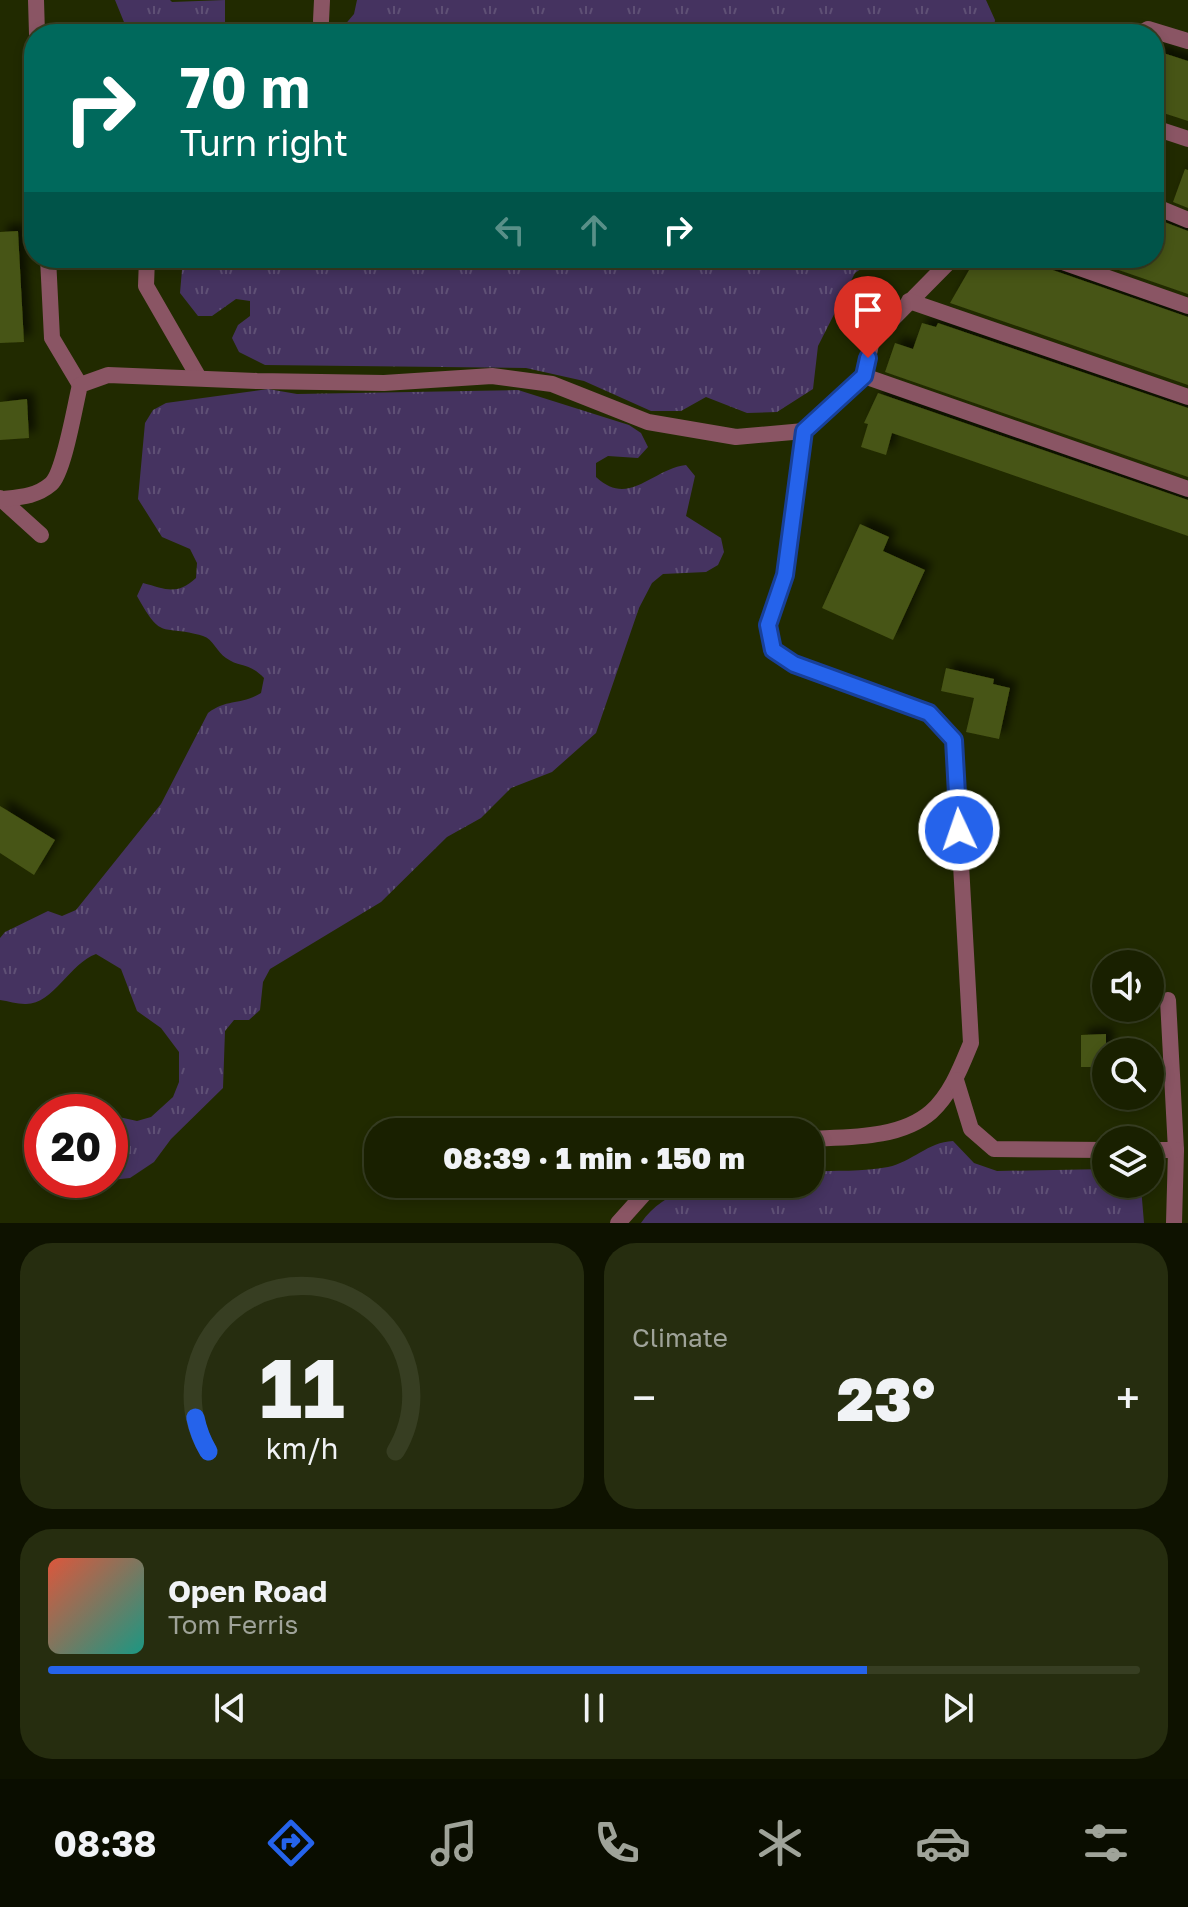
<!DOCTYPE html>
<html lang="en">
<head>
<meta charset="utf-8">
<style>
	body { margin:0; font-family:"Golos Text",sans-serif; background:#262d0f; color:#f1f3f6; height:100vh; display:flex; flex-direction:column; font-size:30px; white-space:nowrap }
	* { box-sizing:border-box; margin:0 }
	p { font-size:26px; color:#9fa399 }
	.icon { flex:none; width:44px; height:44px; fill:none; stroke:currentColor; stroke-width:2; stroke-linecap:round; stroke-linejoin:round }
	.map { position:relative; height:1223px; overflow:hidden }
	.details { display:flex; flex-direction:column; gap:20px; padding:20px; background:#0e1200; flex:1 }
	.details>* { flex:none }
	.hud { position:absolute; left:24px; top:24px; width:1140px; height:244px; border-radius:32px; box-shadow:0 4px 12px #0003,0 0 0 2px #373e22; background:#00695c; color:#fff; overflow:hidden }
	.controls { position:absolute; left:1092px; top:950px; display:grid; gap:16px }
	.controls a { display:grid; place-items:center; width:72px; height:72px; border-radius:50%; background:#192000; box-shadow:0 4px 12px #0003,0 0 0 2px #373e22; font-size:40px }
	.speed { position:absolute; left:24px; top:1094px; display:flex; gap:16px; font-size:40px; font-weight:700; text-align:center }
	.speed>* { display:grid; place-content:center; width:104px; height:104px; border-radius:50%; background:#192000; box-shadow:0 4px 12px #0003,0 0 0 2px #373e22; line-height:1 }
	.speed .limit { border:12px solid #d22; background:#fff; color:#111 }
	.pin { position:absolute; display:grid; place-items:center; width:68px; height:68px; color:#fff; margin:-82px -34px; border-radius:50% 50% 50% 0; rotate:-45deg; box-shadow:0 0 8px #0007 }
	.pin .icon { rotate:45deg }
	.me { position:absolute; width:88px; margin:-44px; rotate:357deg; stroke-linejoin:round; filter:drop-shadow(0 0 6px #0008) }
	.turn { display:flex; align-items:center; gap:28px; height:168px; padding:0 24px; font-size:36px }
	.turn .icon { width:104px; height:104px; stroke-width:2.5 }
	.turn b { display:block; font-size:56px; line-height:68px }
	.lanes { display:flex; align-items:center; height:76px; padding:0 24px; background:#0003; justify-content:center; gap:40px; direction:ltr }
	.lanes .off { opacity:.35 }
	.big { font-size:60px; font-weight:800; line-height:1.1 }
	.details .card { flex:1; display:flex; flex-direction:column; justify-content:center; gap:12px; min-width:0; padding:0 28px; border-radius:32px; background:#262d0f }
	.details .dial { align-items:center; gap:0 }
	.dial svg { height:208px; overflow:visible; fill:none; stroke:#373e22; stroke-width:7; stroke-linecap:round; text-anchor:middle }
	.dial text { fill:#f1f3f6; stroke:none }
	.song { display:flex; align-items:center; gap:24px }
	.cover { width:96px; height:96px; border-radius:12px; background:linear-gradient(135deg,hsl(10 70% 55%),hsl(170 70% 35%)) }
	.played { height:8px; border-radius:4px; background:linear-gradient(90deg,#2563eb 75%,#373e22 75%) }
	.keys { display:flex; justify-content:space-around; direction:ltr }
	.heat { display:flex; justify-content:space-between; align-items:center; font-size:44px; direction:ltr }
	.details .tiles { flex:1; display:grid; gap:20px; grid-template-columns:1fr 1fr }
	.card:last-child { grid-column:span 2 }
	.trip { position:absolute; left:364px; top:1118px; width:460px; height:80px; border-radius:32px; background:#192000; box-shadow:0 4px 12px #0003,0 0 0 2px #373e22; font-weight:800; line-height:80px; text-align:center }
	.dock { display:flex; height:128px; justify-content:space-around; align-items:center; background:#0a0d00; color:#9fa399 }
	.dock .icon { width:56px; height:56px }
	.dock .active { color:#2563eb }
	.dock b { font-size:36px; color:#f1f3f6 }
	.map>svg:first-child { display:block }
</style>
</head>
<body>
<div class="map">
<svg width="1188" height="1223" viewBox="0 0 1188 1223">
	<defs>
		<pattern id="grass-tufts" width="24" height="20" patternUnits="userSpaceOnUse" patternTransform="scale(2)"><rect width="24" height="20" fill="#453360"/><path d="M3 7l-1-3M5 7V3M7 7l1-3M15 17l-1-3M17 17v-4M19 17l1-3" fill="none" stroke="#5f5075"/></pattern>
		<filter id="shadow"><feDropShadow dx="7" dy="-7" stdDeviation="4" flood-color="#0009"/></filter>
	</defs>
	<rect width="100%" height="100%" fill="#212a00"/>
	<g fill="url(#grass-tufts)">
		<polygon points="115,0 170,0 172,2 225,0 225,34 126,34 126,27"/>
		<polygon points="357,0 986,0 995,20 993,34 337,34 354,14"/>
		<polygon points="183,258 877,258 855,273 818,346 813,389 777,412 747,413 706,397 681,411 651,411 584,381 526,368 265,365 239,352 232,338 238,325 250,316 250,301 236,299 212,316 198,316 180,293"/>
		<path d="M268 389 297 394 518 390 629 425 641 433 648 447 638 458 608 456 596 463V477C629 508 652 469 686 465L695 476 686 516 721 538 724 552 718 565 706 572 663 574 652 583 639 608 596 733 552 772 511 788 481 818 447 837 381 902 270 969 263 982 260 1010 249 1020H234L225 1031 223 1088 171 1139 154 1162 130 1178 102 1181 110 1180V1115L137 1121 151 1117 173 1097 179 1082V1052L161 1028 137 1011 121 969 96 954C70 963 53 1005 25 1004 17 1004 8 1001 0 1000V938L5 932 48 911 62 916 76 910 161 804 208 713C228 698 240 706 261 693L264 678C249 662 240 668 226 658 217 652 213 639 203 636 161 623 163 643 137 596L143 583C166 589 176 596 196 578L197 563 190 549 162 537 138 499 145 423 153 410 166 403Z"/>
		<path d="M953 1141 974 1163 997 1171 1106 1169V1184H1138L1141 1187 1144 1223H641C678 1170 754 1184 810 1184V1172C835 1170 863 1172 888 1167 912 1162 928 1142 953 1141Z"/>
	</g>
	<g fill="#475415" filter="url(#shadow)">
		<polygon points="1154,50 1188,61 1188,121 1154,110"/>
		<polygon points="1185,169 1188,170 1188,208 1173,202"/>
		<polygon points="1154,218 1188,231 1188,294 1084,258 1154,258"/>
		<polygon points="18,231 24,342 0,343 0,232"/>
		<polygon points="976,258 1040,258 1042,265 1047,268 1188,317 1188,385 950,303"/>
		<polygon points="922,323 936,327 938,323 1188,408 1188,477 885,372 895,343 913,349"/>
		<polygon points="878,393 1188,500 1188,536 892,433 886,455 861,447 868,424 864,423"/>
		<polygon points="27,399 29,438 0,440 0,402"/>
		<polygon points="860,524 889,537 883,551 925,570 893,640 822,608"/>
		<polygon points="946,668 994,679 993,684 1010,688 999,739 966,732 974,698 941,691"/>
		<polygon points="0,806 55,840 34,875 0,853"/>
		<polygon points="1106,1034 1106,1067 1081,1067 1081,1035"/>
	</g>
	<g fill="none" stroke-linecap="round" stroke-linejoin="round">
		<g stroke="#8a5564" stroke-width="16">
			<polyline points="36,0 37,34"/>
			<polyline points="321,21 322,0"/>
			<polyline points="1139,34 1148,29 1188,41"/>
			<polyline points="1154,133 1161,130 1188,139"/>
			<polyline points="1154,206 1188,220"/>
			<polyline points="48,258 52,338 80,385"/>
			<polyline points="147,258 146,286 199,378"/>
			<polyline points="953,258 872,340 864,376 1188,489"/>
			<polyline points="1051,258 1188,306"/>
			<polyline points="909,301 1188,397"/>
			<path d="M804 431 785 575 768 625 773 650 794 664 929 713 954 740 971 1043C961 1067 951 1094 931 1112 900 1139 848 1137 810 1139"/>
			<polyline points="0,498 41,535"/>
			<path d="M3 499C22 497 37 496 51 484 64 473 75 405 80 385L108 375 257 381 384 383 492 376 552 384 648 422 736 437 804 431 864 376"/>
			<polyline points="1168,1000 1176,1150 1174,1223"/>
			<polyline points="956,1080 971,1129 994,1149 1106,1150"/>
			<polyline points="1150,1150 1176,1150"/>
			<polyline points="618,1223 653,1184"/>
		</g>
	</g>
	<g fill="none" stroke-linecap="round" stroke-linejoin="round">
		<g stroke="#184099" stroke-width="20">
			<polyline id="route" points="868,358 864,376 804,431 785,575 768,625 773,650 794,664 929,713 954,740 959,830"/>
		</g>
		<use href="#route" stroke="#2563eb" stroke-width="14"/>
	</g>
</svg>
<div class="controls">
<a><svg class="icon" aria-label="sound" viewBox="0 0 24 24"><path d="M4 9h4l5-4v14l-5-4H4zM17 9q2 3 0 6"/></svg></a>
<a><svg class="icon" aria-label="search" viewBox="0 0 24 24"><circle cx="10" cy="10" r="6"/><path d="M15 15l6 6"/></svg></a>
<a><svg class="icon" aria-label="layers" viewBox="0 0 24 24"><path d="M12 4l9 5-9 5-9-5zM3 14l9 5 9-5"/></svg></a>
</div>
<div class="speed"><div class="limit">20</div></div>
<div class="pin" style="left:868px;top:358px;background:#d93025"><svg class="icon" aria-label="arrive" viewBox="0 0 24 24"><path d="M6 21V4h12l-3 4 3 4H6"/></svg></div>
<svg class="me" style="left:959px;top:830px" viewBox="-20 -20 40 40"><circle r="17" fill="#2563eb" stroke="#fff" stroke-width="3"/><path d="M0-11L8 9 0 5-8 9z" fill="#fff"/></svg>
<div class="trip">08:39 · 1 min · 150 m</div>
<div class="hud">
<div class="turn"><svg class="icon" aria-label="right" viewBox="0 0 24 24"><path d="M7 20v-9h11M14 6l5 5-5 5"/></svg><div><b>70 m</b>Turn right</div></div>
<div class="lanes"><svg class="icon off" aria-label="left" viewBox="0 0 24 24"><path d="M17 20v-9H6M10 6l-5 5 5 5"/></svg><svg class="icon off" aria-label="ahead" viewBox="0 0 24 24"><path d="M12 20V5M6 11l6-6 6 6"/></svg><svg class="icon" aria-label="right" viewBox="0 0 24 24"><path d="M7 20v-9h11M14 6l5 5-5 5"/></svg></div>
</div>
</div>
<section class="details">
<div class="tiles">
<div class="card dial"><svg viewBox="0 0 100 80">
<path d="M14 69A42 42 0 1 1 86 69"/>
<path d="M14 69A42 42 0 0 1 9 56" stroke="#2563eb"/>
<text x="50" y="56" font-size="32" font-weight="700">11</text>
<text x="50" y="72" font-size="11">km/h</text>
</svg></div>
<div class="card"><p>Climate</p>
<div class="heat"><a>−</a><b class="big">23°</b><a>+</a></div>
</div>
<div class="card">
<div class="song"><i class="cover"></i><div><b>Open Road</b><p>Tom Ferris</p></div></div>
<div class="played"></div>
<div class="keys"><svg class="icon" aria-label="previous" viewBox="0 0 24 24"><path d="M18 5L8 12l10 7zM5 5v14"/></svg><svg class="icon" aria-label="pause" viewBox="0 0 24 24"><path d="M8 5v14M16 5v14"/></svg><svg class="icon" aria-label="next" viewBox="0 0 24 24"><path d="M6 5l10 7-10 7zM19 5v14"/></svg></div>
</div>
</div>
</section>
<nav class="dock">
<b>08:38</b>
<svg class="icon active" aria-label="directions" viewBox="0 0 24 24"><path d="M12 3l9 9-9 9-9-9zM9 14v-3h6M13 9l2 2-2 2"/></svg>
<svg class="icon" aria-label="music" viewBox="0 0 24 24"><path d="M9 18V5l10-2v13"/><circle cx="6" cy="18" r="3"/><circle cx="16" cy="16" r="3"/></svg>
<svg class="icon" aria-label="phone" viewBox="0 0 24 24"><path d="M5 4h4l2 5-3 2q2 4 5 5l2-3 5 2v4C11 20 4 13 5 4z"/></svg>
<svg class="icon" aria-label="climate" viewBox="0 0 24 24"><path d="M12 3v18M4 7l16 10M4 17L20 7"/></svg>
<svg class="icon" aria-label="car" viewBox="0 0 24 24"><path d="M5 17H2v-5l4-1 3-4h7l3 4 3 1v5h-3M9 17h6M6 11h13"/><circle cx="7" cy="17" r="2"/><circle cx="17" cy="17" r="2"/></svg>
<svg class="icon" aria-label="filters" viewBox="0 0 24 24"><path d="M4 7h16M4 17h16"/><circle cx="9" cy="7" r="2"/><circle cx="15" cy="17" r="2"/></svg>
</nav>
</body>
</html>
